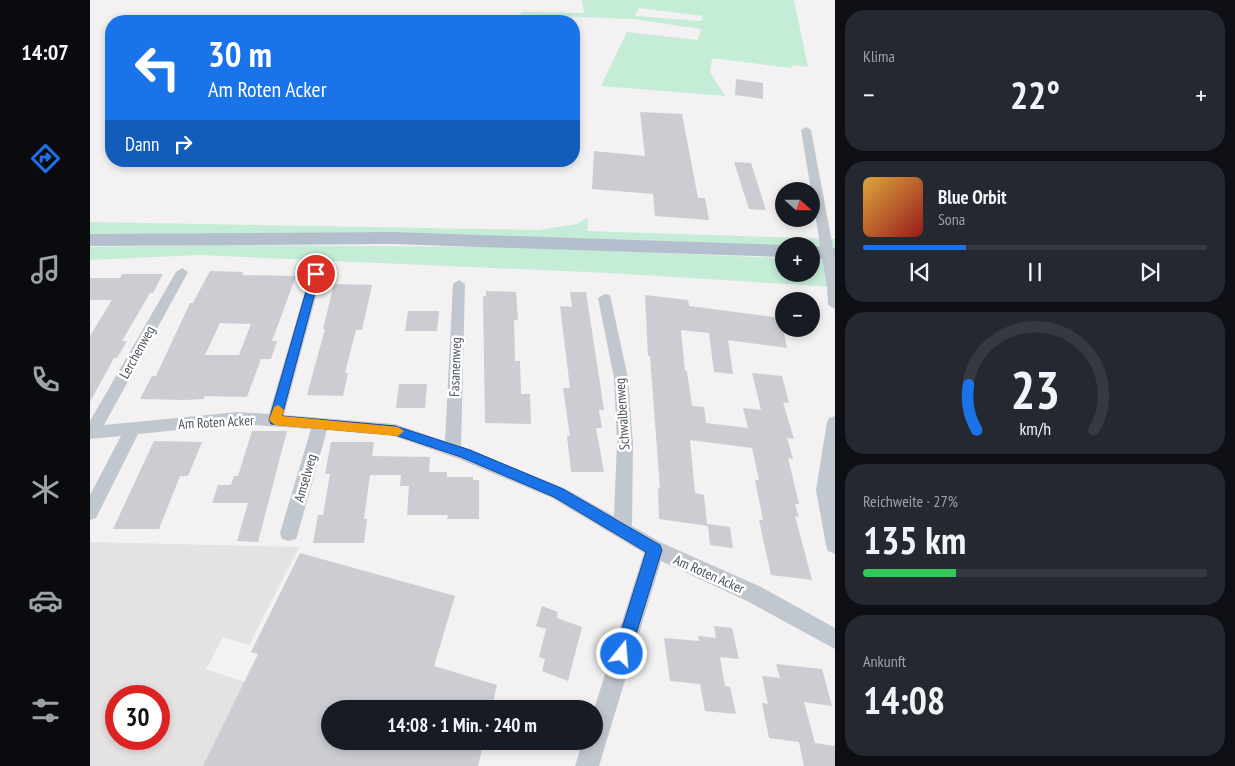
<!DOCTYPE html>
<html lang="de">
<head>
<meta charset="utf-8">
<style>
	body { margin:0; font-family:"PT Sans Narrow",sans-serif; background:#242831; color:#f1f3f6; height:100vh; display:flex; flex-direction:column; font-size:19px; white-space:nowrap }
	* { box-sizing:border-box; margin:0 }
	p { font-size:16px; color:#9ea1a6 }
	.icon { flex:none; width:28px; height:28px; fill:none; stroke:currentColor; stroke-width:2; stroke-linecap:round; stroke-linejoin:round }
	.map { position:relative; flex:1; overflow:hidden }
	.panel { display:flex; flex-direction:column; gap:10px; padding:10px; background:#0d0f14; width:400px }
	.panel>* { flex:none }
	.top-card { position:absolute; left:15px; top:15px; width:475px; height:152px; border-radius:20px; box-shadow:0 2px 8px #0003; background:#1a73e8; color:#fff; overflow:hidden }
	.needle { width:32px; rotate:111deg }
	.controls { position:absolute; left:685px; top:182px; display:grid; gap:10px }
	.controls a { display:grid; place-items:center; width:45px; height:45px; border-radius:50%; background:#171b24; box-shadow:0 2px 8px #0003; font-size:25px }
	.speed { position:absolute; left:15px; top:685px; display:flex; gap:10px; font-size:25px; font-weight:700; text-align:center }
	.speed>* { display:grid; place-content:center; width:65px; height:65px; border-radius:50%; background:#171b24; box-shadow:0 2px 8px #0003; line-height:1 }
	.speed .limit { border:8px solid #d22; background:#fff; color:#111 }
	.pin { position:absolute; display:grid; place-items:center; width:42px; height:42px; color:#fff; margin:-21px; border:2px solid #fff; border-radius:50%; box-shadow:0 1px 5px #0007 }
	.me { position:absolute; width:55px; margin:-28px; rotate:17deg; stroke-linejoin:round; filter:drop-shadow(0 0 4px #0008) }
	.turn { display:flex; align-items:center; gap:18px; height:105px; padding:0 20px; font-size:22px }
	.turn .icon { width:65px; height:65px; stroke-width:2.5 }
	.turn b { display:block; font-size:35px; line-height:42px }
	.then { display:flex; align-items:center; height:48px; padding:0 20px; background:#0003; gap:10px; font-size:19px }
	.big { font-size:38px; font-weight:800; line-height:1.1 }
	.panel .widget { flex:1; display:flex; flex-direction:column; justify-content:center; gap:8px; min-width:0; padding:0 18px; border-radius:20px; background:#242831 }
	.panel .dial { align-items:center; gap:0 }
	.dial svg { height:130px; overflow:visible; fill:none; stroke:#363941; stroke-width:7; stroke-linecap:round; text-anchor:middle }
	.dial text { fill:#f1f3f6; stroke:none }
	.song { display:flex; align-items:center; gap:15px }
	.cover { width:60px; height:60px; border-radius:8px; background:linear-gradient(135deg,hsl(40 70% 55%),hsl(0 70% 35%)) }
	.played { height:5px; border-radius:2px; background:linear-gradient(90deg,#1a73e8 30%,#363941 30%) }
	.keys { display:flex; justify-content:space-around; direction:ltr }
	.heat { display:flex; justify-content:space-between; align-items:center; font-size:28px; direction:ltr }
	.charge { height:8px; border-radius:4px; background:linear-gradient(90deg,#34c759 27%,#363941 0) }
	.trip { position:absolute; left:231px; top:700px; width:282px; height:50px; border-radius:25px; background:#171b24; box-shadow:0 2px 8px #0003; font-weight:800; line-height:50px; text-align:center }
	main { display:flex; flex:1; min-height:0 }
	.tabs { display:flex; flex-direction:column; width:90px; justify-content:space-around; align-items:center; background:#090b0e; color:#9ea1a6 }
	.tabs .icon { width:35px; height:35px }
	.tabs .on { color:#1a73e8 }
	.tabs b { font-size:22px; color:#f1f3f6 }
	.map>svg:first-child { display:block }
</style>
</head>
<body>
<main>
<nav class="tabs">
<b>14:07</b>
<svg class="icon on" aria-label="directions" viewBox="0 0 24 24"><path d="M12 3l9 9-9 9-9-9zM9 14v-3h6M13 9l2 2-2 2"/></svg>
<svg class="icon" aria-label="music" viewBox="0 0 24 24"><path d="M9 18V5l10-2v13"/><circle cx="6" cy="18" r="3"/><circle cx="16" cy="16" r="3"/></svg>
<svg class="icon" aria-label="phone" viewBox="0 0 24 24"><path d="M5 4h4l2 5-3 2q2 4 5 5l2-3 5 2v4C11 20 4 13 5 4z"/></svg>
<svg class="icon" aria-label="climate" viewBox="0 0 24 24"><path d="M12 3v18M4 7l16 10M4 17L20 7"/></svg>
<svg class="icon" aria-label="car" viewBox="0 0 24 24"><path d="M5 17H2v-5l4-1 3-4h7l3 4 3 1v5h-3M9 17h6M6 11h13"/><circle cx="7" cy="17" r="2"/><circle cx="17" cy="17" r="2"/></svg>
<svg class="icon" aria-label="filters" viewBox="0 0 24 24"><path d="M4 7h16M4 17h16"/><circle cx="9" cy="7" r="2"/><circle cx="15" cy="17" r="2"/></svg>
</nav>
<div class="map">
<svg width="745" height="766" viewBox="0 0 745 766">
	<rect width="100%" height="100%" fill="#f3f1f1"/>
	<path fill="#e4e2e2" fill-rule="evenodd" d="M0 542 209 547 159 645 133 637 116 669 154 682 240 741 336 766H0ZM26 696H69V739H26Z"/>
	<g fill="#c5ecd6" fill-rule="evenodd">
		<path d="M492 0H704L718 67 702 65V68L622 58 620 72 635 96 511 86 537 32 608 40 611 29 543 19 430 15 432 12 494 13ZM549 8 613 16 611 21 545 16Z"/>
		<polygon points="498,218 497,231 745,239 745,248 448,237 0,236 0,222 448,230 487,224"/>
		<polygon points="119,245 422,247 694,258 694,274 721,274 721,259 745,260 745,287 519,273 109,255 0,260 0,247"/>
	</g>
	<g fill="#cbcdd3" fill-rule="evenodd">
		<polygon points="646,79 673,83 673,99 645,95"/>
		<polygon points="550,112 592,114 608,198 615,198 619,220 565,216 563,194 502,189 504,151 555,156"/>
		<polygon points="644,162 661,163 676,210 659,209"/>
		<path d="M120 271 153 272 152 275 206 276 182 341H187L181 359H171L157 397 115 396 113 399 95 400 50 399 62 376H66L100 303H103ZM130 323 161 324 149 355H115Z"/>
		<polygon points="32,274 73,274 63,293 60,293 32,341 37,341 27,358 24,358 0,402 0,336 22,300 0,300 0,278 30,278"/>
		<polygon points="244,284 282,285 272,330 266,330 255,373 258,373 253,396 217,395 235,329 233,329"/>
		<polygon points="396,291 426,292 428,320 424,320 425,361 430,361 431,394 440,394 441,424 395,423 393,296 396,296"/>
		<polygon points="480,292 496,292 514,410 509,410 512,428 506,428 514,472 481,472 477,436 480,436 473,388 480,388 470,306 482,307"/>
		<polygon points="555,295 598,300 599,306 691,318 697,348 638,340 643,374 624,372 619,333 591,330 595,371 597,371 602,406 614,407 616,423 658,428 653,408 671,410 662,373 692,376 699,403 693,402 704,439 697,438 703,459 698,458 709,504 705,504 709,517 705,516 722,580 681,575 669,520 673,520 665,480 669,480 662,448 600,440 605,493 614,495 617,524 640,527 643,548 620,545 618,526 569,519 568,488 570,489 560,356 558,356"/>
		<polygon points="318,311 349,311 347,331 315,331"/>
		<polygon points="309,384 337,384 335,408 306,408"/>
		<polygon points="162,431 197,431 168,542 147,541 158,503 122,503 128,485 141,485 144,476 148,476"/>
		<polygon points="64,441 112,442 98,476 90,476 69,529 23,529"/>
		<polygon points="241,442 284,442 282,456 340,457 339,472 357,472 357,477 383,477 383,480 389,480 389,519 357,519 358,515 317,515 319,486 310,486 311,475 280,475 274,519 277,519 274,543 223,543 228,515 233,515 240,474 235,474"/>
		<polygon points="210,553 365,596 344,666 407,685 401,709 240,709 240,741 394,741 388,766 113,766 168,654 161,652"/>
		<polygon points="452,606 468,612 467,618 492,627 478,681 452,671 455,659 449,657 456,629 446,626"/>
		<polygon points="624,626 642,628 649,659 630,657 635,686 640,687 646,714 615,711 610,684 580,681 574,638 609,641 608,636 626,638"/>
		<polygon points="686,664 732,669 742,706 714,702 725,743 745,746 745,766 714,766 709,742 679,738 672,703 678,704 672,676 690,678"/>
	</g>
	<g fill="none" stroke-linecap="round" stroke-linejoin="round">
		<g fill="#c1c7ce" fill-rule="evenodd">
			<polygon points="716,127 721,130 740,232 734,235 728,232 711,130"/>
			<polygon points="92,268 98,272 14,425 148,412 179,414 220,274 226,270 232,274 194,415 305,424 355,441 363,284 369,280 375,284 371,446 474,488 524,516 527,443 524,378 508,298 515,294 520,295 538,378 543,443 542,526 572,543 671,587 745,628 745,649 657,601 571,561 509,766 485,766 493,741 505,741 504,709 554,553 462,498 369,459 304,436 237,430 208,533 206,539 199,541 192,539 190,533 221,429 148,424 48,434 6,518 0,520 0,495 31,436 0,439 0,421 86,272"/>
			<polygon points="743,283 745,284 745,309 738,305 737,287"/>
			<polygon points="745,416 745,554 738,551 736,545 726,490 737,422 739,418"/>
		</g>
		<g fill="#b4bfcd" fill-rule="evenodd">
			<polygon points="303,232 694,245 698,246 694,246 694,257 303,244 0,246 0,234"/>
			<polygon points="721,246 745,248 745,260 721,258"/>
		</g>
		<polyline stroke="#c1c7ce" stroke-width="12" points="734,232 743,287"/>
	</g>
	<polygon fill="#1a73e8" stroke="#114b97" points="226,271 230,274 192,416 305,426 380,450 473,489 570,545 572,550 538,660 532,662 526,660 524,654 556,552 464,497 371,457 305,435 181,424 179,420 221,274"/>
	<polygon fill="#f59e0b" points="188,405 194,410 192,416 308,427 314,431 308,436 185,425 179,420 184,407"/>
	<g text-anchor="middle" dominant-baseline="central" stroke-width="5" stroke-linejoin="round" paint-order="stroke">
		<g font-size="14" fill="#4b535d" stroke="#fff">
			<text transform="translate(47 352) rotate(-61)">Lerchenweg</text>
			<text transform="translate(365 367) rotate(-88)">Fasanenweg</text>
			<text transform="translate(532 414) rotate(-94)">Schwalbenweg</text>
			<text transform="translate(126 422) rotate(-3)">Am Roten Acker</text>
			<text transform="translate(215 478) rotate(-74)">Amselweg</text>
			<text transform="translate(619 574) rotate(24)">Am Roten Acker</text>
		</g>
	</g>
</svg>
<div class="controls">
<a><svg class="needle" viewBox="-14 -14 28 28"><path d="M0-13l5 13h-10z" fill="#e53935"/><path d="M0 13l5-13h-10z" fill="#9ea1a6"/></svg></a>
<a>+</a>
<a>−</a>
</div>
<div class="speed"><div class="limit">30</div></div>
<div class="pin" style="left:226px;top:274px;background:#d93025"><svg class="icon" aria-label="arrive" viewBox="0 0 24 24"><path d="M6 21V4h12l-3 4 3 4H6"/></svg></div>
<svg class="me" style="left:532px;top:654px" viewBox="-20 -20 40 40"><circle r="17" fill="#1a73e8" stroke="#fff" stroke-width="3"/><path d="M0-11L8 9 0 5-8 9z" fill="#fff"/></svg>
<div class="trip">14:08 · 1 Min. · 240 m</div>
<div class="top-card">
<div class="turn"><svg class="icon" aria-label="left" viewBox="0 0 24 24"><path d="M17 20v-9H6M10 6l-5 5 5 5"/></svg><div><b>30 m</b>Am Roten Acker</div></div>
<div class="then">Dann<svg class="icon" aria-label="right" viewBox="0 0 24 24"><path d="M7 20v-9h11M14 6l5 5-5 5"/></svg></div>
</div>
</div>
<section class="panel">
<div class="widget"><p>Klima</p>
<div class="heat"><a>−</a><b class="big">22°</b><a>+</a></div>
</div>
<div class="widget">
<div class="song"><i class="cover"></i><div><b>Blue Orbit</b><p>Sona</p></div></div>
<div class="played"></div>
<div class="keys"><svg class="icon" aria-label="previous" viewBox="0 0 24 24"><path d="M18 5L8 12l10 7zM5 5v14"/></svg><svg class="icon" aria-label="pause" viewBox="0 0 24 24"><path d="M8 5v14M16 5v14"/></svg><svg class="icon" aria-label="next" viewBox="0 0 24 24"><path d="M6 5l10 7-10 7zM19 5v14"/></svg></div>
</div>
<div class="widget dial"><svg viewBox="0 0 100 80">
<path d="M14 69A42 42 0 1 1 86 69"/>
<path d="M14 69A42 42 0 0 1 9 41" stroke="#1a73e8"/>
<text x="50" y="56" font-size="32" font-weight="700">23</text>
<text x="50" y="72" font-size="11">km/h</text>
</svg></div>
<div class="widget"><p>Reichweite · 27%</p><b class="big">135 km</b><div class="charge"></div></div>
<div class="widget"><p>Ankunft</p><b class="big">14:08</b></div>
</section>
</main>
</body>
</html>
